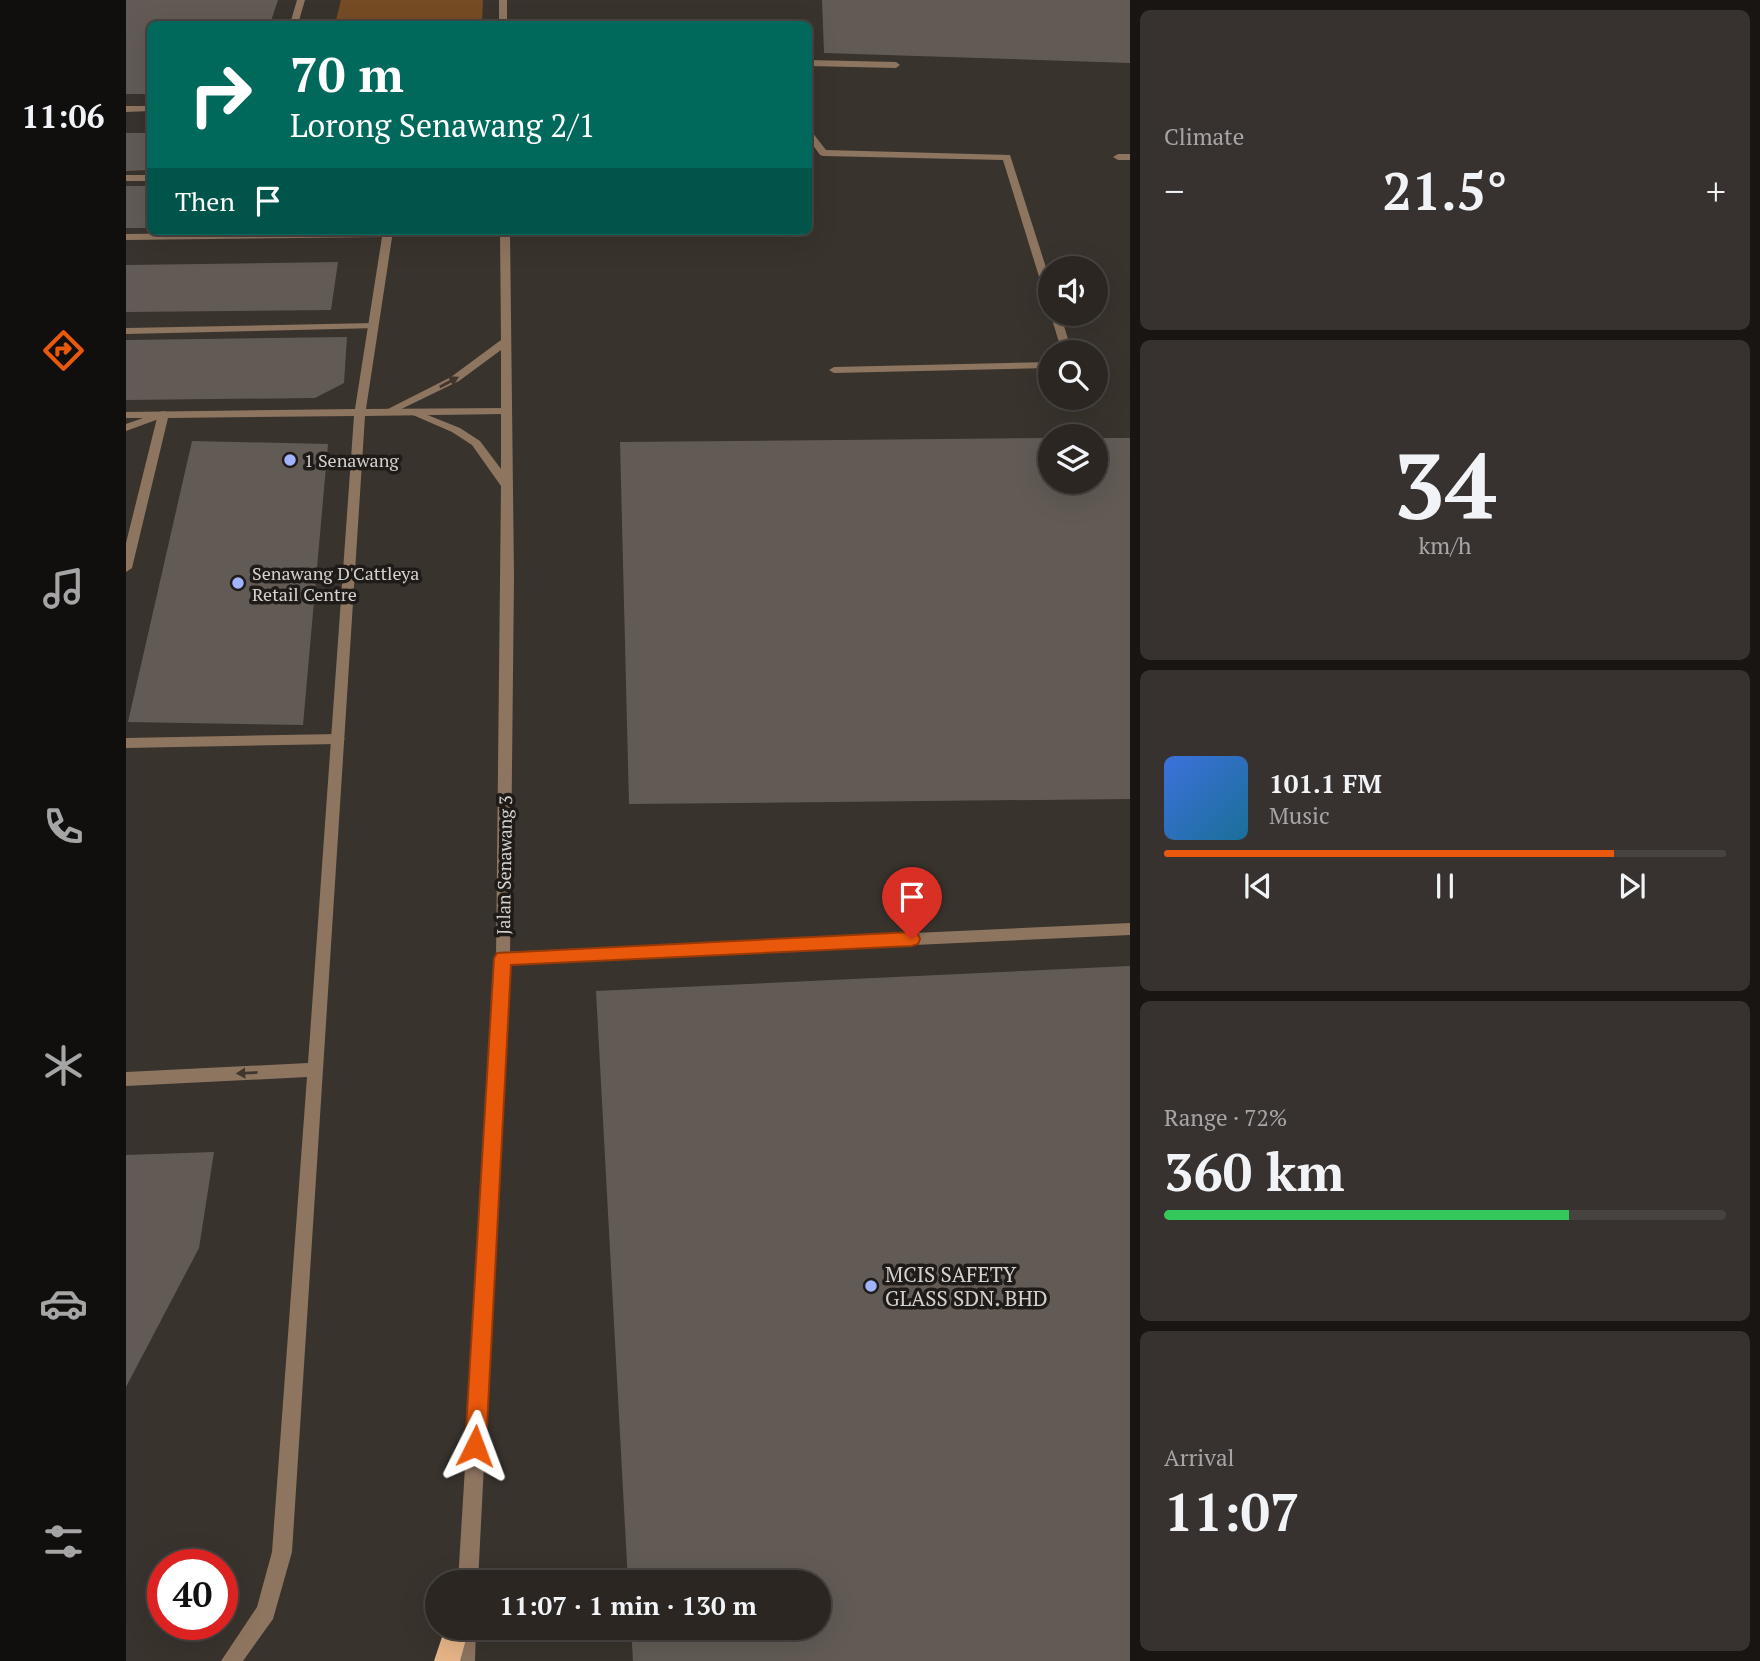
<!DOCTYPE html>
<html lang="en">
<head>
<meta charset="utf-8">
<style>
	body { margin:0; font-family:"PT Serif",serif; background:#37322f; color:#f1f3f6; height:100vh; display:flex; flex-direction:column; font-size:26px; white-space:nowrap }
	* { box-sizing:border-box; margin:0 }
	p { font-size:23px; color:#a6a5a5 }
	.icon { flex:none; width:38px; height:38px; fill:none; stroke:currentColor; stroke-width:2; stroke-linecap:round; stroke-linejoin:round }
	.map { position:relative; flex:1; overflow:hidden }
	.drawer { display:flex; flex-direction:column; gap:10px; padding:10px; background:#181513; width:630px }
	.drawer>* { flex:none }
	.guide { position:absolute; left:21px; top:21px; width:665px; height:214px; border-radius:10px; box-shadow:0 7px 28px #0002,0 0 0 2px #474340; background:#00695c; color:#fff; overflow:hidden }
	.controls { position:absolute; left:912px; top:256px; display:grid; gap:14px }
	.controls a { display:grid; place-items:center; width:70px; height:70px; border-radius:50%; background:#2b2622; box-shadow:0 7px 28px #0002,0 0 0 2px #474340; font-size:35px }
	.speed { position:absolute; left:21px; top:1549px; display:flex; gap:14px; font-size:35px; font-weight:700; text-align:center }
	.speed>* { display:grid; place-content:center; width:91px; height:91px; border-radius:50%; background:#2b2622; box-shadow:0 7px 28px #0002,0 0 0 2px #474340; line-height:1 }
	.speed .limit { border:10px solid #d22; background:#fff; color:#111 }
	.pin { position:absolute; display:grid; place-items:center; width:60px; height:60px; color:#fff; margin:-72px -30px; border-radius:50% 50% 50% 0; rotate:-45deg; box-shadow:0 0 7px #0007 }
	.pin .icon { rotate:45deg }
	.me { position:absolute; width:77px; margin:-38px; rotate:3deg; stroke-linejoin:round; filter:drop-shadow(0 0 5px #0008) }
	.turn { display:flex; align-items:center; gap:24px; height:147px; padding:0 28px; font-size:32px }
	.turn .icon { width:91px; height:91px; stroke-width:2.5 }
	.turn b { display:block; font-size:49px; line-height:60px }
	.then { display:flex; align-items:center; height:66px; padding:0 28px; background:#0003; gap:14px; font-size:26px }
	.big { font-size:52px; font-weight:700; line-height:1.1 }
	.drawer .widget { flex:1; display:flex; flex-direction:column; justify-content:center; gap:10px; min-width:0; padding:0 24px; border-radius:10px; background:#37322f }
	.drawer .dial { align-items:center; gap:0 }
	.dial b { font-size:91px; line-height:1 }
	.song { display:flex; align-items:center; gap:21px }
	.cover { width:84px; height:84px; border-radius:10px; background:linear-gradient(135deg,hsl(220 70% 55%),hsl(200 70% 35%)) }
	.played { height:7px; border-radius:4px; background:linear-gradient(90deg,#ea580c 80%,#474340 80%) }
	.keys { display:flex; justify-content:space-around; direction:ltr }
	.heat { display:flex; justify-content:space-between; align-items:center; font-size:38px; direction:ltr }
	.charge { height:10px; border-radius:5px; background:linear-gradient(90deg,#34c759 72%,#474340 0) }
	.trip { position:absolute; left:299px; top:1570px; width:406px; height:70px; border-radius:35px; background:#2b2622; box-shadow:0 7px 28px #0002,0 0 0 2px #474340; font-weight:700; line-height:70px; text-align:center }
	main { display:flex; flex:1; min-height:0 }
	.tabs { display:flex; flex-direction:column; width:126px; justify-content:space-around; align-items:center; background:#110f0e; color:#a6a5a5 }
	.tabs .icon { width:49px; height:49px }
	.tabs .on { color:#ea580c }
	.tabs b { font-size:32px; color:#f1f3f6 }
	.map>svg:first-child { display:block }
</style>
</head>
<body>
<main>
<nav class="tabs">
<b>11:06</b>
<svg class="icon on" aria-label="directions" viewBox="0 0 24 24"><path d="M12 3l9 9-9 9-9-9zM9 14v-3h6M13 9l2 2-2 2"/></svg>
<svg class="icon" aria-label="music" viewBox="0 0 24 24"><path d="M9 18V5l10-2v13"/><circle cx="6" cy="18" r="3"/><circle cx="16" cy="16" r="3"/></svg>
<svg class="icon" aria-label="phone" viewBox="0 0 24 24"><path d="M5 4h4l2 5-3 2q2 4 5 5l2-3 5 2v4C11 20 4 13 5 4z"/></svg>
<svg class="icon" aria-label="climate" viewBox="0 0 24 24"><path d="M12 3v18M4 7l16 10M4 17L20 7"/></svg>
<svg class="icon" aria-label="car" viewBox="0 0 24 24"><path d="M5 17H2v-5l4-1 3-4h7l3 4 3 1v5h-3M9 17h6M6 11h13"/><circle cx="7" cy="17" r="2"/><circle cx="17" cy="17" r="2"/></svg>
<svg class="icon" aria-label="filters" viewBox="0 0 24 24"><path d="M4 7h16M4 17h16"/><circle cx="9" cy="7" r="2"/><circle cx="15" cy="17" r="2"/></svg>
</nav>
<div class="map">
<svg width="1004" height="1661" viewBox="0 0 1004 1661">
	<rect width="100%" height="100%" fill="#39332d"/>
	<polygon fill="#754c24" points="215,0 357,0 356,24 209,24"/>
	<g fill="#625b55">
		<polygon points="0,0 152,0 144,24 24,24 24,94 0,94"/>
		<polygon points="696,0 1004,0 1004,63 698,53"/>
		<polygon points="0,133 24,133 24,170 0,171"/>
		<rect x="0" y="186" width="24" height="42"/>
		<polygon points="212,262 205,310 0,312 0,265"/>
		<polygon points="221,337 218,383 189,398 0,400 0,340"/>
		<polygon points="924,438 924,481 970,481 970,438 1004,438 1004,799 503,804 494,442"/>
		<polygon points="66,441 202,444 177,725 2,722"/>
		<polygon points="1004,966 1004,1661 507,1661 505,1628 693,1628 693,1582 502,1582 470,991"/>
		<polygon points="88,1152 73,1248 0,1387 0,1155"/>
	</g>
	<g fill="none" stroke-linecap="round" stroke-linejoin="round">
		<g fill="#8e7560" fill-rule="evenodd">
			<polygon points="682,60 770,62 774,65 770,68 682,66"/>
			<polygon points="682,127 700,150 884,155 924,280 924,299 919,296 877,160 697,156 694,155 682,138"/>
			<polygon points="1004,154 1004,160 992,160 987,157 992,154"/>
			<rect x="0" y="175" width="24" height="6"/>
			<polygon points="924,313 934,313 946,352 936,352"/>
			<polygon points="248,323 252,324 252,328 0,334 0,328"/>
			<polygon points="924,362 924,368 708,373 703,370 708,367"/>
			<polygon points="37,411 41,412 41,416 0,431 0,424"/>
			<polygon points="212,734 219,739 212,744 0,748 0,738"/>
		</g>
		<g fill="#8e7560" fill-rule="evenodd">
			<polygon points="171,0 179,0 172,24 164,24"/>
			<polygon points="0,106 24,106 24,111 0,112"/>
			<polygon points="267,231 240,409 379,408 384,411 379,414 239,416 166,1552 147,1619 117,1661 95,1661 131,1607 146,1552 181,1077 0,1086 0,1072 182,1063 228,416 42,418 6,568 0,572 0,543 31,418 0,418 0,412 229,409 256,237 0,240 0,234"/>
			<polygon points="1004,923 1004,935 377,964 372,962 370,958 372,954 377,952"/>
		</g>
		<g fill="#8e7560" fill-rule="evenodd">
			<rect x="373" y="0" width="8" height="24"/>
			<polygon points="374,231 384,231 388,577 384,958 352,1582 332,1582 370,958 375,486 346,445 326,432 280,412 281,410 289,410 334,428 354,441 375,469 375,350 333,381 265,414 257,414 256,412 325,377 375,340"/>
			<polygon points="330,1628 350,1628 349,1661 329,1661"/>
		</g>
		<polygon fill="#e7b688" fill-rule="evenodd" points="319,1628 343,1628 334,1661 308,1661"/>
	</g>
	<defs><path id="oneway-solid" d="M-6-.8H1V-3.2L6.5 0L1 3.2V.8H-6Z" transform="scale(1.75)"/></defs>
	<g fill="#40362e">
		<use href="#oneway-solid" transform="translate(323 382) rotate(-28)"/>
		<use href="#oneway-solid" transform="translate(121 1073) rotate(177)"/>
	</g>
	<polygon fill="#ea580c" stroke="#983908" stroke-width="2" points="786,932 792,934 794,939 792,944 786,946 385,965 360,1446 357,1454 349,1457 342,1454 339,1446 368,958 371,953"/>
	<g fill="#a1b3fd" stroke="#1e1b18" stroke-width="2.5">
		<circle cx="164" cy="460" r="7"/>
		<circle cx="112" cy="583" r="7"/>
		<circle cx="745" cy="1286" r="7"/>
	</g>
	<g text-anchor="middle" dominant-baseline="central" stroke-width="7" stroke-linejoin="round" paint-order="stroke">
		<g font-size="18" fill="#d5d1ce" stroke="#1e1b18" text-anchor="start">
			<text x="178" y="460">1 Senawang</text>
			<text x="126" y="573">Senawang D'Cattleya<tspan x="126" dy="21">Retail Centre</tspan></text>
		</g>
		<g font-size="18" fill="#d5d1ce" stroke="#1e1b18">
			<text transform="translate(378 865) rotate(-89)">Jalan Senawang 3</text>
		</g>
		<g font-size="21" fill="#d5d1ce" stroke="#1e1b18" text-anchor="start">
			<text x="759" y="1274">MCIS SAFETY<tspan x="759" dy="24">GLASS SDN. BHD</tspan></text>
		</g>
	</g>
</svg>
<div class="controls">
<a><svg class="icon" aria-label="sound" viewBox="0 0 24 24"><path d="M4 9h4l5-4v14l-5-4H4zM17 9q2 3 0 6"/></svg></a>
<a><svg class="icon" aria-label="search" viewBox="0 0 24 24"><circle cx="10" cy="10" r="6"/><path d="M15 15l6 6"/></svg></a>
<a><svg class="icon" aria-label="layers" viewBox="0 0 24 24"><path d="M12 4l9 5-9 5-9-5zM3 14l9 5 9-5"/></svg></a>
</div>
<div class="speed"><div class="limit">40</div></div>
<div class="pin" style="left:786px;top:939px;background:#d93025"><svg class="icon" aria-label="arrive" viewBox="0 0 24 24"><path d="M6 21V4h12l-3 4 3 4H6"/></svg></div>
<svg class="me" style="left:349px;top:1446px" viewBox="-20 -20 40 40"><path d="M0-17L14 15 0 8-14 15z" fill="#ea580c" stroke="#fff" stroke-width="4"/></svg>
<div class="trip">11:07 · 1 min · 130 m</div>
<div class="guide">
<div class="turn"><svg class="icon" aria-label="right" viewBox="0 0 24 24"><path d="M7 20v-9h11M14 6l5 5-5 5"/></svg><div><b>70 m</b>Lorong Senawang 2/1</div></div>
<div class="then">Then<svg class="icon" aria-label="arrive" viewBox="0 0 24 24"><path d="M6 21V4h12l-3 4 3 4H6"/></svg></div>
</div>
</div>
<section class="drawer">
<div class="widget"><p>Climate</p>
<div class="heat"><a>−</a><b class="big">21.5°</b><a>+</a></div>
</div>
<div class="widget dial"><b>34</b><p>km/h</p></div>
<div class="widget">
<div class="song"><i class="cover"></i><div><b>101.1 FM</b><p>Music</p></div></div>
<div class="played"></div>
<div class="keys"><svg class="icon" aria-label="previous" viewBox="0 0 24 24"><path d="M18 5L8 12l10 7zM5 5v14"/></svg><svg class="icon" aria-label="pause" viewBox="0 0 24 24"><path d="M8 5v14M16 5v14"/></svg><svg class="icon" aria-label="next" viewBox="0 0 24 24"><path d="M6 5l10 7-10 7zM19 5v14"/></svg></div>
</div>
<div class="widget"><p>Range · 72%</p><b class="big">360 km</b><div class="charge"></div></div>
<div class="widget"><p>Arrival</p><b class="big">11:07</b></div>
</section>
</main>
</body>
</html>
